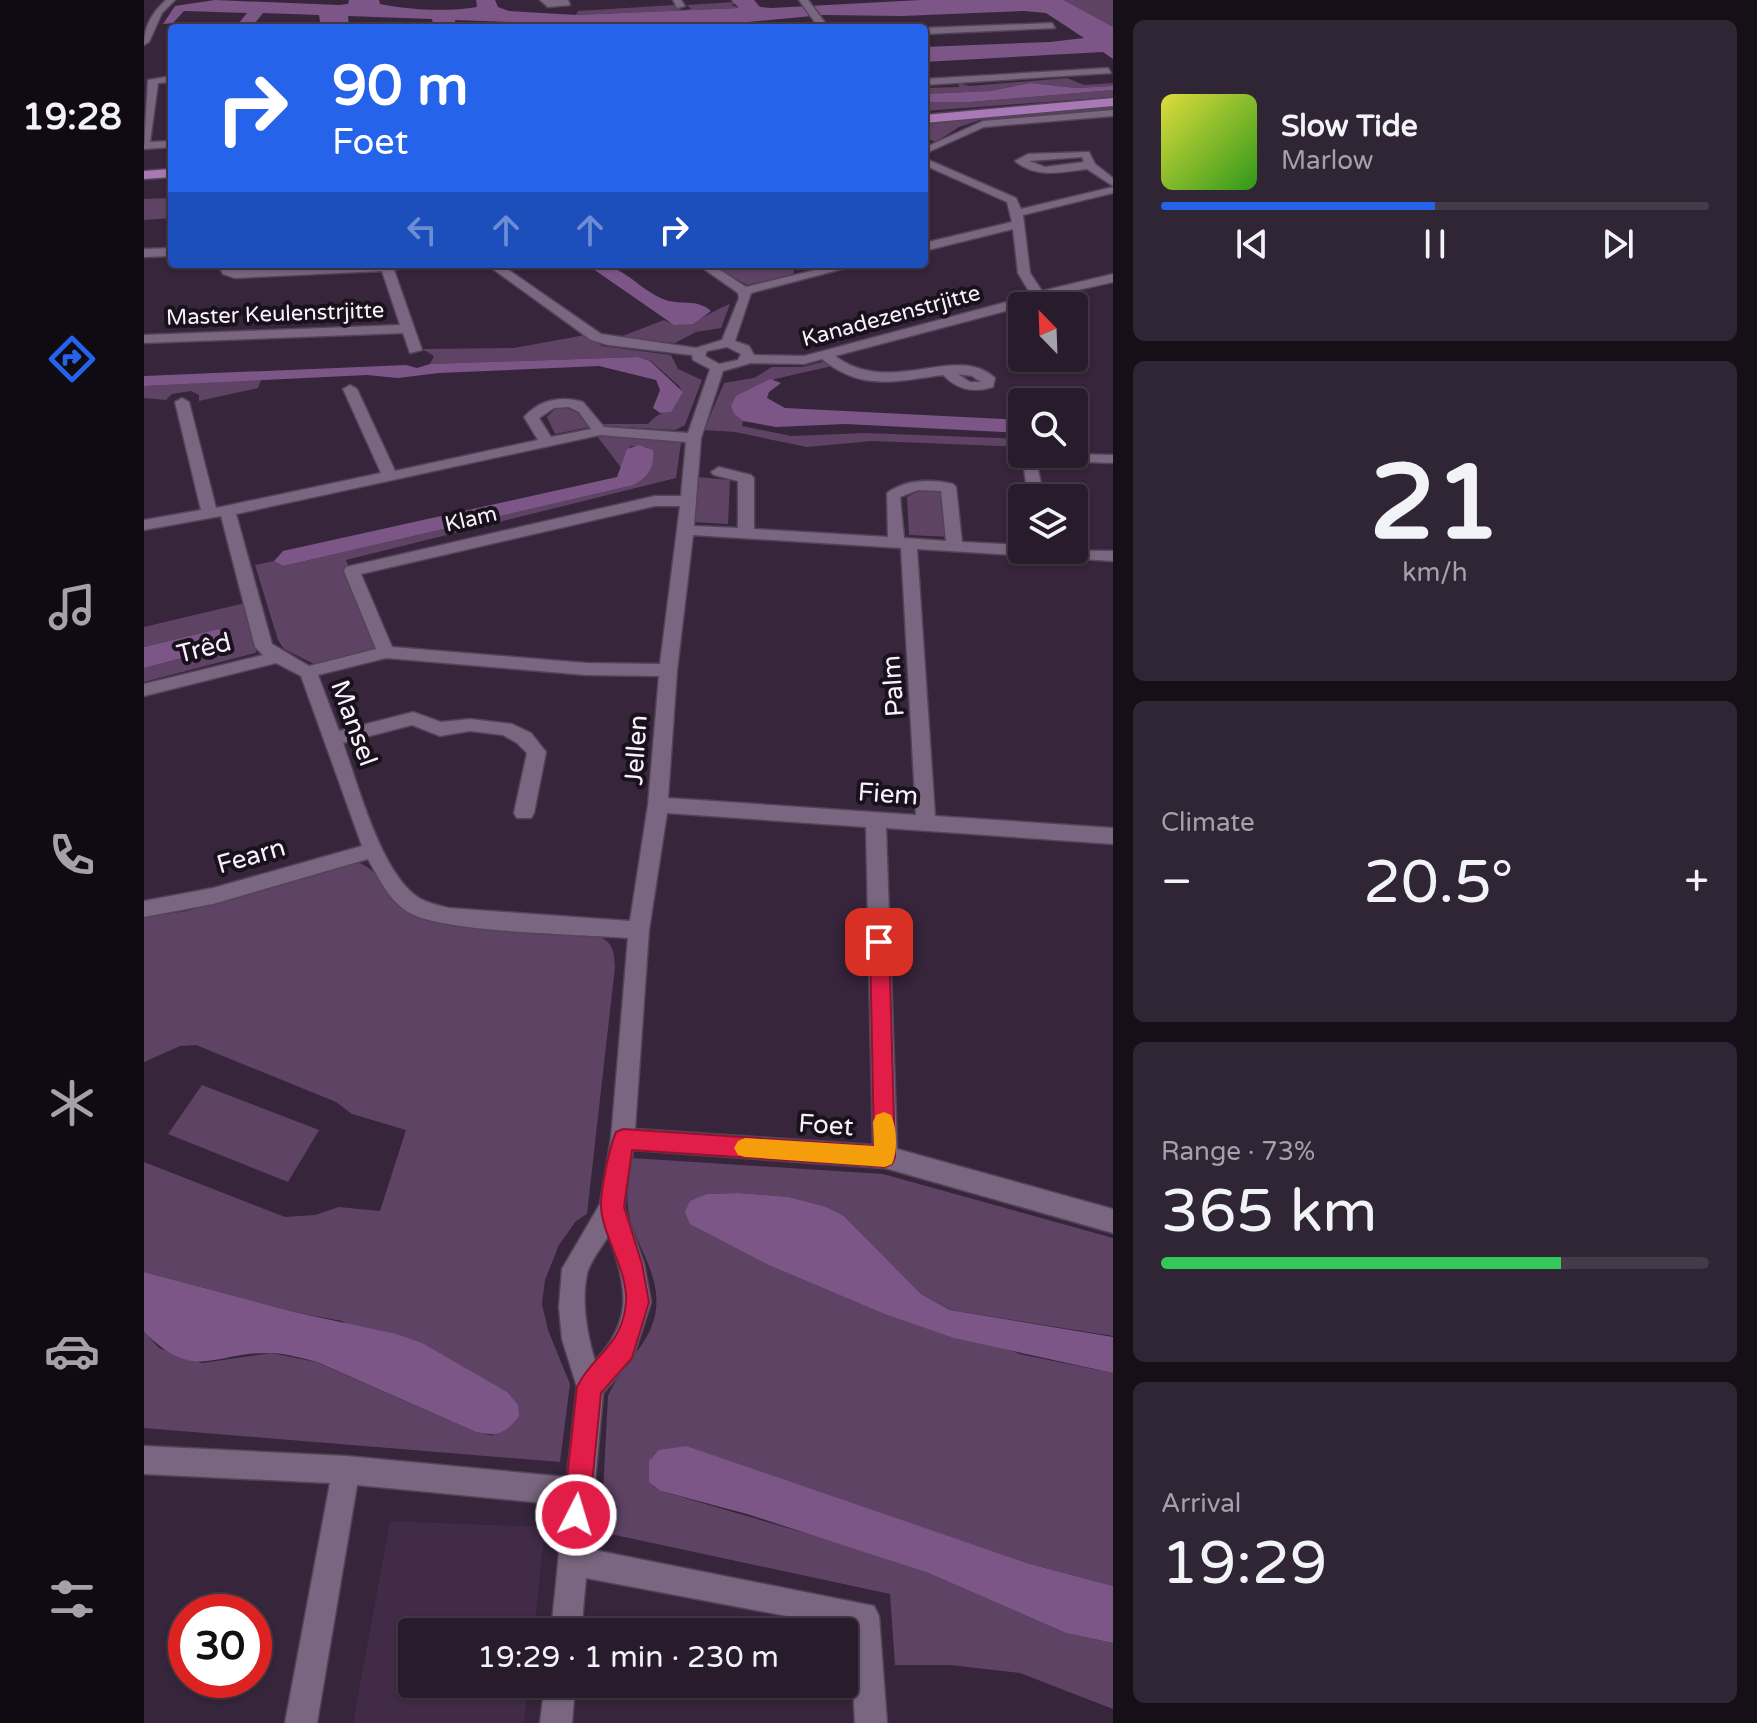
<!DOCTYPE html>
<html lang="en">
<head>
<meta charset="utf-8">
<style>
	body { margin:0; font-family:"Varela Round",sans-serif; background:#302534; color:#f1f3f6; height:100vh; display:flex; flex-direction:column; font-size:30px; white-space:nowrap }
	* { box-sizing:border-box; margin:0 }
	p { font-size:26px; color:#a5a1a9 }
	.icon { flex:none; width:44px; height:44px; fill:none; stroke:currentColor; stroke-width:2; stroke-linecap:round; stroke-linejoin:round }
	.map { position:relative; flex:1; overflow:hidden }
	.panel { display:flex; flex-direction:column; gap:20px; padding:20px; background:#160f18; width:644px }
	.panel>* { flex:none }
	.guide { position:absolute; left:24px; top:24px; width:760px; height:244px; border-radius:8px; box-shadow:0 2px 6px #0004,0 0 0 2px #443a48; background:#2563eb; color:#fff; overflow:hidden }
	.needle { width:52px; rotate:337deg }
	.controls { position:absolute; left:864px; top:292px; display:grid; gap:16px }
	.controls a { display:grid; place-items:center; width:80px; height:80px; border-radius:8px; background:#281c2c; box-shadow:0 2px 6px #0004,0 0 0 2px #443a48; font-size:40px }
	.speed { position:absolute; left:24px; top:1594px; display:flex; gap:16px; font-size:40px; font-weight:700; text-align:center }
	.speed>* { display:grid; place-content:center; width:104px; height:104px; border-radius:50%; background:#281c2c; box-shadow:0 2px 6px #0004,0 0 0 2px #443a48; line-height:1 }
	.speed .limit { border:12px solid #d22; background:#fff; color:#111 }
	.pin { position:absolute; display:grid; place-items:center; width:68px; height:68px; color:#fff; margin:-34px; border-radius:16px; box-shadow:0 4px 12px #0006 }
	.me { position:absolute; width:88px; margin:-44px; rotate:5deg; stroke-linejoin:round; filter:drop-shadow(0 0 6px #0008) }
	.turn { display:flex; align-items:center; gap:28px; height:168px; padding:0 32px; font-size:36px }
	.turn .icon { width:104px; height:104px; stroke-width:2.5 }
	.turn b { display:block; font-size:56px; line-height:68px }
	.lanes { display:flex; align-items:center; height:76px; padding:0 32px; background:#0003; justify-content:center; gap:40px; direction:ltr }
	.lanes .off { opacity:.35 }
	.big { font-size:60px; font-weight:600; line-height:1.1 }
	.panel .tile { flex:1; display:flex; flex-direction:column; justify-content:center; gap:12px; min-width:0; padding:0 28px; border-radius:12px; background:#302534 }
	.panel .dial { align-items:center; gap:0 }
	.dial b { font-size:104px; line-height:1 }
	.song { display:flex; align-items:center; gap:24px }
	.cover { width:96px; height:96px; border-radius:12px; background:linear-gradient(135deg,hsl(60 70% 55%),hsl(110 70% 35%)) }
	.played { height:8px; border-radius:4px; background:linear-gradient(90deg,#2563eb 50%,#443a48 50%) }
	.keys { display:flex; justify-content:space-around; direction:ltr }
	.heat { display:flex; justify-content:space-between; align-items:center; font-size:44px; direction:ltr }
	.charge { height:12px; border-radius:6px; background:linear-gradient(90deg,#34c759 73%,#443a48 0) }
	.trip { position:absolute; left:254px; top:1618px; width:460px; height:80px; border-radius:8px; background:#281c2c; box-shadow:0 2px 6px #0004,0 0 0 2px #443a48; font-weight:600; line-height:80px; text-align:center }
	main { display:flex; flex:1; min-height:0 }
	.tabs { display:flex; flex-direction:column; width:144px; justify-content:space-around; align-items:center; background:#100b12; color:#a5a1a9 }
	.tabs .icon { width:56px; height:56px }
	.tabs .current { color:#2563eb }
	.tabs b { font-size:36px; color:#f1f3f6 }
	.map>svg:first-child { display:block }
</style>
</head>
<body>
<main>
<nav class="tabs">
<b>19:28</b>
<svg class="icon current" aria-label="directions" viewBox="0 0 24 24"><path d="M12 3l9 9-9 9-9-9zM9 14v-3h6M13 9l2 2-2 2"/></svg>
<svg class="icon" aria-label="music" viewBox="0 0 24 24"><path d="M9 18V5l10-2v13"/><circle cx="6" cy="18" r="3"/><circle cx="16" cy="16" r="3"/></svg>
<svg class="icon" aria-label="phone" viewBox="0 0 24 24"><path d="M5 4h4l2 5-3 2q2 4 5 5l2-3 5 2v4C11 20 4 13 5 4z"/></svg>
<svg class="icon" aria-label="climate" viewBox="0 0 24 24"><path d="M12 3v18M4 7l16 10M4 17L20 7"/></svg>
<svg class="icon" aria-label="car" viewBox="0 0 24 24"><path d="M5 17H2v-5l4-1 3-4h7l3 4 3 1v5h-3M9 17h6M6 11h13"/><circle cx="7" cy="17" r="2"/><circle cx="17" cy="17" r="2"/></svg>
<svg class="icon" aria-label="filters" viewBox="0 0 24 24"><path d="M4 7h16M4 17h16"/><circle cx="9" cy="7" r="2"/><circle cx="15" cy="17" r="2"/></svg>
</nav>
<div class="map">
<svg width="969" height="1723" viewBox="0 0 969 1723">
	<rect width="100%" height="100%" fill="#36253b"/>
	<polygon fill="#412b47" points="246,1521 401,1527 390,1632 268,1632 268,1684 384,1684 380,1723 209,1723"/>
	<g fill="#5e4365">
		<polygon points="916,0 969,0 969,29"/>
		<polygon points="589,2 591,4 587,5 596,8 432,15 434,11 530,5 538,10 547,9 543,5"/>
		<polygon points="923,78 940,85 969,83 969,86 932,88 886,83 846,91 780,94 780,88 815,87 814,83 826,86"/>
		<polygon points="969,90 969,97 780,111 780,102 826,102"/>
		<polygon points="969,105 969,109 836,120 815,127 792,142 781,138 785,127 780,121"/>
		<polygon points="28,198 28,218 0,220 0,199"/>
		<polygon points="578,264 643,264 650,271 649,274 603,285 572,267"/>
		<path d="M586 304 577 328 552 332 531 343 476 337 520 320C543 332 566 311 586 304Z"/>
		<path d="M441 335 458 346 527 355 534 369 558 380 541 425 531 430 460 426 458 424H504C521 404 525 422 538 391L535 386 507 361 494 357 286 364 290 356 278 349 370 348Z"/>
		<polygon points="682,361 688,366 631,379 591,415 599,421 598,426 647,436 722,433 878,439 878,447 728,441 663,447 591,432 560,430 580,383 610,378 628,367 658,367"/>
		<polygon points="117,380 114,388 55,401 55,395 47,391 28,394 22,400 0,398 0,386"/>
		<polygon points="422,408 435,413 446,427 411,434 403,417 411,409"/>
		<polygon points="453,436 532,440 537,443 532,478 202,560 236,647 170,664 140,649 134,640 111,565 130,561 139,566 486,486 503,447 486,446 478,469"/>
		<polygon points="553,477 586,480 584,524 549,522"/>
		<polygon points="775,491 802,492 806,537 765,535 763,497"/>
		<polygon points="101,603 114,648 111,653 0,682 0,668 76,648 74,629 0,647 0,627"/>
		<path d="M205 861C232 863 239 888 257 905L450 935C468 940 470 949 471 967L443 1214 432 1221 415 1245 401 1280 398 1304 404 1330 426 1384 416 1462 0 1428V1332L15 1348 58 1363 127 1353 172 1362 332 1432 350 1436 198 1321 150 1312 0 1272V1162L141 1217 171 1215 195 1207 236 1211 262 1130 208 1114 192 1102 52 1045 36 1046 0 1062V917L43 911Z"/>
		<polygon points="58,1085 175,1130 144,1182 24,1134"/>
		<path d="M488 1158 739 1174 969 1238V1336L807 1310 777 1294 700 1216 681 1207 645 1197 595 1193 563 1194 875 1354 969 1373V1586L886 1564 741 1515 517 1491 712 1548 782 1572 922 1633 969 1643V1709L876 1673 806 1665H751L746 1594 457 1532 464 1396C476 1367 509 1342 512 1309 516 1273 492 1247 485 1214 481 1197 486 1176 488 1158Z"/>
	</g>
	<g fill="#7d5688">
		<path d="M71 0 195 5 204 4 205 0H235L236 4C266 10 303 12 333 7L332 0H351L354 7 365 11 432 15 595 8 587 0H610L616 7 627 8 777 0H919L969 27V59L959 52 780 62V47L906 42 940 38 902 13 880 11 758 16 679 15 582 24 398 28 396 23 311 20 312 28H290L288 19 204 16 205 28H177L175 15 119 13 107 28H91L103 13 40 11 29 23 19 24 31 6Z"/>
		<polygon points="886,83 932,88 969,86 969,90 826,102 780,102 780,94 846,91"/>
		<path d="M442 264C483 264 486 284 519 299 535 306 553 298 567 311L549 324 530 325Z"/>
		<polygon points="494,357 506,361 539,392 527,412 516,413 509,408 516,390 512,380 455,366 295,373 254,378 223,375 0,386 0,376 262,365 273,368 286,364"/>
		<polygon points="626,379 637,383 625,392 623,398 641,408 878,420 878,433 701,424 632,427 599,421 591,415 587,406 592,396"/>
		<path d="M495 445 509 450C511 468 503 479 486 486L139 566 130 561 139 551 473 477 483 449Z"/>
		<polygon points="74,629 79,632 82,644 76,648 0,668 0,647"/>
		<polygon points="595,1193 645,1197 682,1207 700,1216 777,1294 806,1310 969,1337 969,1373 810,1338 741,1314 625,1265 546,1224 541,1212 546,1201 563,1194"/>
		<path d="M0 1272 150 1312 252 1334 278 1343 363 1392 374 1405 375 1416C362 1433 354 1437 332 1432L173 1362C158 1358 144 1354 129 1353 70 1351 53 1384 0 1332Z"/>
		<polygon points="542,1446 886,1564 969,1586 969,1643 922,1633 782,1572 603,1514 517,1491 505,1482 505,1461 515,1450"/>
	</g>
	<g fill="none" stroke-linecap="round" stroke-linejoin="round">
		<g stroke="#524457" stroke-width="3">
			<g id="minor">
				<path d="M22 0H31L18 13 5 42 0 45C0 26 8 13 22 0Z"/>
				<polygon points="396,0 424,0 426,5 404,7"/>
				<polygon points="529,0 537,0 541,6 533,8"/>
				<polygon points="655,0 664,0 685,28 675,28"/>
				<polygon points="908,23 911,28 780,34 780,28"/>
				<polygon points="964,68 967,73 780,85 780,79"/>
				<polygon points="28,76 28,82 14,83 6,142 28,141 28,147 0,149 4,80"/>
				<polygon points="969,110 969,116 840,127 780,154 780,148 839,121"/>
				<path d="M945 152 951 164 969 178V186L943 169C918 172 892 179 871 161L884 154ZM938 157 940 162 901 167 885 161Z"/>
				<path d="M780 158 872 198 877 209 969 187V193L879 215 886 273 898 291 969 274V282L894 299 884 305 691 356C747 398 812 342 851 378L849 387C829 393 814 390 799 375 752 381 719 392 678 359L660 364 607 363 579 371 557 438 550 526 594 528V481L570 475 567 472 575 467 607 475 610 478V529L744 537 743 493C762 479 787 479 809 484L812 487 818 542 878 545V550L969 551V561L773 549 791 816 969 828V844L742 828 753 1149 969 1209V1233L741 1168 489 1150 480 1207 500 1264 507 1302 489 1358 459 1393 445 1549 730 1606 735 1616 743 1723H711L706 1628 442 1578 437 1632H407L420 1505 213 1485 173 1723H141L186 1483 0 1474V1446L202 1456 423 1477 433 1387 418 1339 415 1307 418 1269 456 1204 467 1139 484 938C439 934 297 933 264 912 245 900 235 879 224 859L69 904 0 917V901L69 888 218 846 157 676 132 663 0 696V684L119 655 111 647 77 516 0 530V520L57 510 31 402 38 398 45 402 72 508 237 473 199 389 206 385 213 389 251 471 394 440 380 417C395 400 417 395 439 402L460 427 544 433 566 369 549 360 548 355 464 345 447 340 342 264H356L457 334 552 348 578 340 595 298 594 293 553 264H567L602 287 696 264H717L607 293 591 341 605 346 610 355 660 356 874 299 886 293 874 273 869 229 780 251V243L868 222 863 202 780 165ZM583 347 597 354 594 360 575 364 561 356 563 351ZM814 374 828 376 837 382H826ZM425 407 435 412 447 429 407 437 395 418 410 408ZM456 435 542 442 537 496H511L202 567 200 571 232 649 165 666 128 644 92 514ZM774 490 797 491 802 541 760 538 756 497ZM511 506H536L516 664 442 663 248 647 217 574ZM549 535 757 548 772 815 524 798 533 670ZM242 658 442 675 515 676 504 805 486 921 305 908C297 906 288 904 281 901 239 883 214 784 199 743L268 725 296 736 326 731 359 735 373 743 383 753 370 813 373 818H387L390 813 402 752 387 733 368 724 326 719 297 722 269 712 195 731 174 675ZM523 813 722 827 729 1145 491 1129 505 930ZM465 1235C482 1287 491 1318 451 1361 443 1334 437 1302 443 1274 446 1261 458 1247 465 1235Z"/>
				<polygon points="28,248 28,256 0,257 0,249"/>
				<polygon points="74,264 86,264 92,270 274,264 250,270 278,350 266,353 259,333 0,343 0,335 256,325 238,271 91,278 79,274"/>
				<polygon points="878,453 969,455 969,463 892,460 900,498 884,498"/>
				<polygon points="401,1684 431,1684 428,1723 396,1723"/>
			</g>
		</g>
		<g stroke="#524457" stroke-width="3">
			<g id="primary">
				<polygon points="969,98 969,106 780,123 780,115"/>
				<polygon points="28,169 28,177 0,179 0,171"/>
			</g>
		</g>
		<use href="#minor" fill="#7a6680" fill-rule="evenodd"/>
		<use href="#primary" fill="#a879b6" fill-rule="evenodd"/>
	</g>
	<path fill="#e11d48" stroke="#92132f" stroke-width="2" d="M735 934 742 937 745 942 751 1157 748 1164 741 1167 488 1150 480 1207 498 1264 505 1302 488 1358 457 1393 445 1515 441 1524 432 1528 423 1524 419 1515 433 1387C447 1356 479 1346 482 1302 484 1270 458 1236 457 1206 457 1188 465 1148 472 1132L479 1129 730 1146 726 942 728 937Z"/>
	<path fill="#f59e0b" d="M740 1112 747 1115C753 1128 754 1151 748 1164L741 1167 601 1157 594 1155 590 1148 594 1141 601 1138 730 1146 729 1122 732 1115Z"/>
	<g text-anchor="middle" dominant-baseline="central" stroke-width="8" stroke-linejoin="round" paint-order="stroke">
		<g font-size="22" fill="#faf1fd" stroke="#19111b">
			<text transform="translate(131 314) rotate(-2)">Master Keulenstrjitte</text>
			<text transform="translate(747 316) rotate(-15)">Kanadezenstrjitte</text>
			<text transform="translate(327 519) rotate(-13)">Klam</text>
		</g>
		<g font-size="26" fill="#faf1fd" stroke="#19111b">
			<text transform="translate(60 648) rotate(-14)">Trêd</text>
			<text transform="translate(749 686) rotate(-94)">Palm</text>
			<text transform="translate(210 723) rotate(70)">Mansel</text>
			<text transform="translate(492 750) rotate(-86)">Jellen</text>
			<text transform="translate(744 794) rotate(4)">Fiem</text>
			<text transform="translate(107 856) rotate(-16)">Fearn</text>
			<text transform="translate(682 1125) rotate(4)">Foet</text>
		</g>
	</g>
</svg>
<div class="controls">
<a><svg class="needle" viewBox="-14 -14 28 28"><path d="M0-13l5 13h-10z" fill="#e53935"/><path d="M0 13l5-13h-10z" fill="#a5a1a9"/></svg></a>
<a><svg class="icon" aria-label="search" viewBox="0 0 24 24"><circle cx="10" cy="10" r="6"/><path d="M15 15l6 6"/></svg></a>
<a><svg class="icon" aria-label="layers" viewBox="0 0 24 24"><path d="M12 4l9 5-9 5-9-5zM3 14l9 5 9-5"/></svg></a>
</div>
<div class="speed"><div class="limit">30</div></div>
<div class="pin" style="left:735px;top:942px;background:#d93025"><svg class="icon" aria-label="arrive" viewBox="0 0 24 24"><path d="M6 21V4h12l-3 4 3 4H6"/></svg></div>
<svg class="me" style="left:432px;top:1515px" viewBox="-20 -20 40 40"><circle r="17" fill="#e11d48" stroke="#fff" stroke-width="3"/><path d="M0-11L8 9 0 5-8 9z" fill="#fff"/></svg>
<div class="trip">19:29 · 1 min · 230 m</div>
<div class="guide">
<div class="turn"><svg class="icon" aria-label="right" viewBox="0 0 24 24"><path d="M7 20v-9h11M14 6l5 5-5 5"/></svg><div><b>90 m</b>Foet</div></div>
<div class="lanes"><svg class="icon off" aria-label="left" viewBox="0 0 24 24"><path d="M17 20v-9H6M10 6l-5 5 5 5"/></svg><svg class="icon off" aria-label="ahead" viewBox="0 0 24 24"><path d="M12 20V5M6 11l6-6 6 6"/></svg><svg class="icon off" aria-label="ahead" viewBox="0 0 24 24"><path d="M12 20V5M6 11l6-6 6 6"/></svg><svg class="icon" aria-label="right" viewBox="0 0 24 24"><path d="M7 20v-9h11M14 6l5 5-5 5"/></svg></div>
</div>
</div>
<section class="panel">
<div class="tile">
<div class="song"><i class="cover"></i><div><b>Slow Tide</b><p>Marlow</p></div></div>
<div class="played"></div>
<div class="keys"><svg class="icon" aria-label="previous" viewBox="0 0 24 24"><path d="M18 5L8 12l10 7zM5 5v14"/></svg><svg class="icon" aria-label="pause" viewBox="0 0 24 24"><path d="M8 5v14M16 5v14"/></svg><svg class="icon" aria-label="next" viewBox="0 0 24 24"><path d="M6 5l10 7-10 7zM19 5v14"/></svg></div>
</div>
<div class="tile dial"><b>21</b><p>km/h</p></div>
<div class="tile"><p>Climate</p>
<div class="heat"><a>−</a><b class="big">20.5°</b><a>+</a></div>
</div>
<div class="tile"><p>Range · 73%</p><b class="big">365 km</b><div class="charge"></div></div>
<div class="tile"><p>Arrival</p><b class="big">19:29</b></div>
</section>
</main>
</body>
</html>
